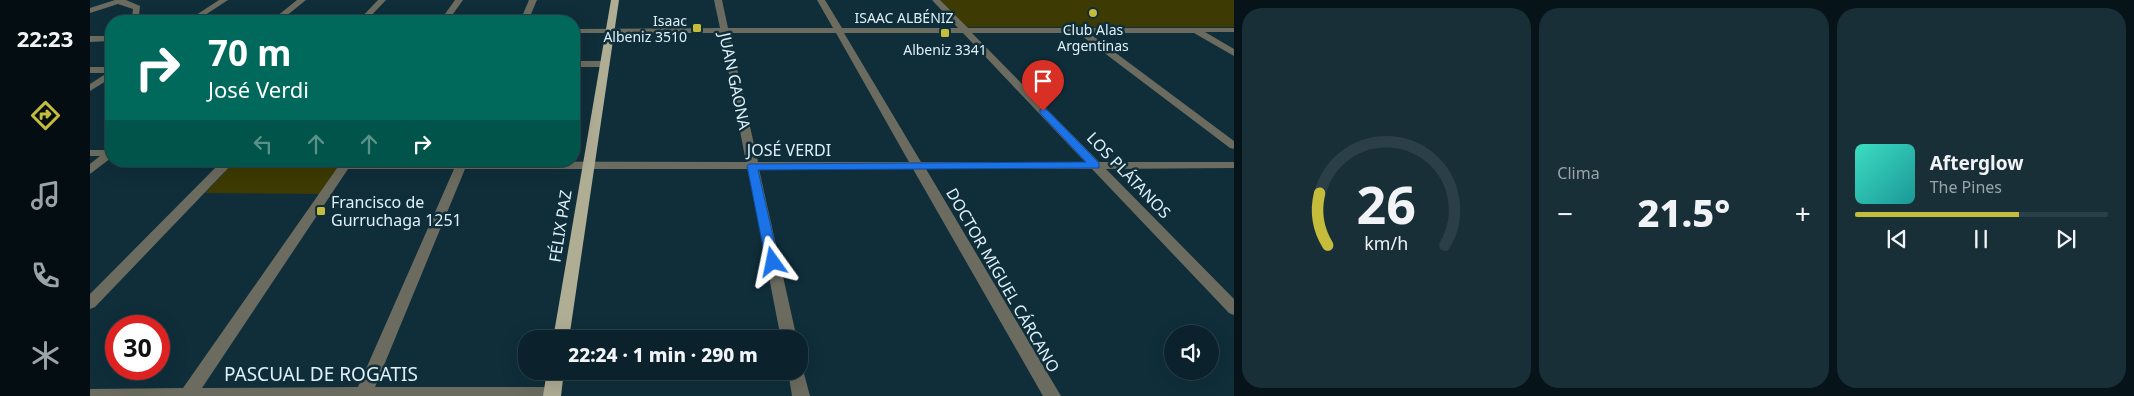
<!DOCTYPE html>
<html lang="es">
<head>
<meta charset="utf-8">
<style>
	body { margin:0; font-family:"Noto Sans",sans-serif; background:#192f38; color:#f1f3f6; height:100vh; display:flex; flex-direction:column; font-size:19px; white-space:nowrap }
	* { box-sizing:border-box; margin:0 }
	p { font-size:16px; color:#9aa4a9 }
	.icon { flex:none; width:28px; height:28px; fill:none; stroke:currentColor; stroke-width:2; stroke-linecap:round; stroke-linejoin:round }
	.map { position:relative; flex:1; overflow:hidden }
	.sheet { display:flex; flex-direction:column; gap:8px; padding:8px; background:#061318; width:900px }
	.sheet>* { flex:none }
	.guide { position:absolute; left:15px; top:15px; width:475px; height:152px; border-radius:20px; box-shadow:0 5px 20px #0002,0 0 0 1px #2b3f48; background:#00695c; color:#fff; overflow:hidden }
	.fabs { position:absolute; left:1074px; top:325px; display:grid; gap:10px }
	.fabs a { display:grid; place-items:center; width:55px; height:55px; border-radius:50%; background:#0b222c; box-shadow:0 5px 20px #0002,0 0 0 1px #2b3f48; font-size:25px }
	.speed { position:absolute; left:15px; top:315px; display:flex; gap:10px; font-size:25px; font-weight:700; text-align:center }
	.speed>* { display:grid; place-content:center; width:65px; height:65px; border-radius:50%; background:#0b222c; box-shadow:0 5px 20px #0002,0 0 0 1px #2b3f48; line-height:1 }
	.speed .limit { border:8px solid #d22; background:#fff; color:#111 }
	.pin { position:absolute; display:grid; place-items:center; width:42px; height:42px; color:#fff; margin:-51px -21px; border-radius:50% 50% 50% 0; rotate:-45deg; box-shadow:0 0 5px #0007 }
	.pin .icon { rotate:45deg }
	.me { position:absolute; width:55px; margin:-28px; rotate:348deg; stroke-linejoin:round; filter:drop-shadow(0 0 4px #0008) }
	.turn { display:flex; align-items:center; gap:18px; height:105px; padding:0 20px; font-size:22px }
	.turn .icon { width:65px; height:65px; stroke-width:2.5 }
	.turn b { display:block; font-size:35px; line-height:42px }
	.lanes { display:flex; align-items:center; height:48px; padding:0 20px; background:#0003; justify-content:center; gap:25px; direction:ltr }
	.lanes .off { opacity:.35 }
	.big { font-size:38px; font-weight:800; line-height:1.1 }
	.sheet .card { flex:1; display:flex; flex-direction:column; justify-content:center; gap:8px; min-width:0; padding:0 18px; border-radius:20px; background:#192f38 }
	.sheet .dial { align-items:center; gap:0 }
	.dial svg { height:130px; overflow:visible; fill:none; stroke:#2b3f48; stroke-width:7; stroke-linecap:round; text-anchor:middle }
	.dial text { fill:#f1f3f6; stroke:none }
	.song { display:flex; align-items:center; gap:15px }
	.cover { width:60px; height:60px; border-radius:8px; background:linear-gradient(135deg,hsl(170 70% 55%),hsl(180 70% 35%)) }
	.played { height:5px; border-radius:2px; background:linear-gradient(90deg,#c6bc3c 65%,#2b3f48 65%) }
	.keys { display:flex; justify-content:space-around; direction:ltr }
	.heat { display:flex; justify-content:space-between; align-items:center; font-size:28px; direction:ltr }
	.sheet .tiles { flex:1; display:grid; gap:8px; grid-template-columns:repeat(3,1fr) }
	.trip { position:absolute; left:428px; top:330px; width:290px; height:50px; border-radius:20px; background:#0b222c; box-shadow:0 5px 20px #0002,0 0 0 1px #2b3f48; font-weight:800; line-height:50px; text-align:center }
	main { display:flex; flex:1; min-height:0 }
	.menu { display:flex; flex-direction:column; width:90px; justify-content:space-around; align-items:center; background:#040e12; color:#9aa4a9 }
	.menu .icon { width:35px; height:35px }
	.menu .on { color:#c6bc3c }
	.menu b { font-size:22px; color:#f1f3f6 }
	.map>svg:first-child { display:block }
</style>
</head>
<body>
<main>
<nav class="menu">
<b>22:23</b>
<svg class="icon on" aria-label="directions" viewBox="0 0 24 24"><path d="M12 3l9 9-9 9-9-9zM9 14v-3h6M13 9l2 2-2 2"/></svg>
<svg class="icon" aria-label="music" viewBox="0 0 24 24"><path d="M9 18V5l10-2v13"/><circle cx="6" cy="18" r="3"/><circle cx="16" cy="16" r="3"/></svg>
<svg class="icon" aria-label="phone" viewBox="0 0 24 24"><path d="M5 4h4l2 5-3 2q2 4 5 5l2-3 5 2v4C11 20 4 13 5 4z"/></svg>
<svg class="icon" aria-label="climate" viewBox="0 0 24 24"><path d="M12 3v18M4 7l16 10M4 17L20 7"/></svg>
</nav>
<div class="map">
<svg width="1144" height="396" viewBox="0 0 1144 396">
	<rect width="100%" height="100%" fill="#0f2e3a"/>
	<g fill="#3e3a03">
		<polygon points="848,0 1144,0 1144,27 875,27"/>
		<polygon points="145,161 254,161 230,194 115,193"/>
	</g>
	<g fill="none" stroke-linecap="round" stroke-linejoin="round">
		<g fill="#6c6b5f" fill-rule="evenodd">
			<polygon points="25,0 36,0 50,6 49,15 68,21 56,21 42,18 43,9 28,4 0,13 0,8"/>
			<polygon points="129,0 138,0 106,21 97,21"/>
			<polygon points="207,0 216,0 190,21 181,21"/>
			<polygon points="288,0 296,0 276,21 268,21"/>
			<polygon points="365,0 373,0 358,21 350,21"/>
			<polygon points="439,0 447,0 438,21 430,21"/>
			<path d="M624 0H632L638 28H743L727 0H735L752 28H868L842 0H850L878 28H1144V32H1115L1144 49V56L1104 33H999L1144 141V149L1140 148 988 33H882L1009 162H1144V168L1016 169 1144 299V315L1139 313 1002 169H836L971 396H953L823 169H669L707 339H691L658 169H375L285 387H462L468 389 470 396H0V389L93 388 252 161 656 162 631 33H484V29L630 28ZM639 33H746L819 162H668ZM754 33H873L995 162H831ZM258 169H364L268 387 112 388Z"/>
			<polygon points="0,36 21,36 21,41 0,42"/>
			<polygon points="484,61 515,61 520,64 515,67 484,67"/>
			<polygon points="0,67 21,67 21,78 0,91 0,84 17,73 0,73"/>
			<polygon points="0,150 21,150 21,158 0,174 0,164 10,156 0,156"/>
			<polygon points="132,161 145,161 5,307 0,309 0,294"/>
			<polygon points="709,365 712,366 720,396 702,396 698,371 709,371"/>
		</g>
		<g fill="#afad94" fill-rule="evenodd">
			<polygon points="521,0 529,0 479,339 463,339"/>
			<polygon points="457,371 474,371 471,396 453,396"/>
		</g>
	</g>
	<polygon fill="#1a73e8" stroke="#114b97" points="950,109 956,109 1009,163 1009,168 668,170 689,262 683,267 676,262 657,166 659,164 996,162 950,113"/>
	<g fill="#c6bc3c" stroke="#0f2e3a" stroke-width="2">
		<circle cx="1003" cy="13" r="5"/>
		<rect x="602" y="23" width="10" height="10" rx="2.5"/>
		<rect x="850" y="28" width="10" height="10" rx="2.5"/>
		<rect x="226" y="206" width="10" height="10" rx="2.5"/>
	</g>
	<g text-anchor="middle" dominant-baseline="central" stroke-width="5" stroke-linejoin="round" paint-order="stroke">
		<g font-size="14" fill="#dff0f8" stroke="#0f2e3a">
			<text x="814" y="17">ISAAC ALBÉNIZ</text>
		</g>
		<g font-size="14" fill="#dff0f8" stroke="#0f2e3a">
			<text x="597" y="20" text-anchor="end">Isaac<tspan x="597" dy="16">Albeniz 3510</tspan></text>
			<text x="1003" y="29">Club Alas<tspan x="1003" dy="16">Argentinas</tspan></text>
			<text x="855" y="49">Albeniz 3341</text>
		</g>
		<g font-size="16" fill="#dff0f8" stroke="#0f2e3a">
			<text transform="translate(645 81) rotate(78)">JUAN GAONA</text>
			<text x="699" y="150">JOSÉ VERDI</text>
			<text transform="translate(1039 175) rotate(46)">LOS PLÁTANOS</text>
			<text transform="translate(470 226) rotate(-81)">FÉLIX PAZ</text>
			<text transform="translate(913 280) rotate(60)">DOCTOR MIGUEL CÁRCANO</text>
		</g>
		<g font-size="16" fill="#dff0f8" stroke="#0f2e3a" text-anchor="start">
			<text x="241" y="202">Francisco de<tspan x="241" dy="18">Gurruchaga 1251</tspan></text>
		</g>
		<g font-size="19" fill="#dff0f8" stroke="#0f2e3a">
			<text x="231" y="374">PASCUAL DE ROGATIS</text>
		</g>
	</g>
</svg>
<div class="fabs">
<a><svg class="icon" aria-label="sound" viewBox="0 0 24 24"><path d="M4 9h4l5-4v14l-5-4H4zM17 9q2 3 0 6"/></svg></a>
</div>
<div class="speed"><div class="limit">30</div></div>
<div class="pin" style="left:953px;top:111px;background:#d93025"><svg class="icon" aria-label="arrive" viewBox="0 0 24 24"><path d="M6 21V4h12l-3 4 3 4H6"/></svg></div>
<svg class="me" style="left:683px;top:262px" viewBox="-20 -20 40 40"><path d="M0-17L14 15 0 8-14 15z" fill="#1a73e8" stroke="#fff" stroke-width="4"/></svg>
<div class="trip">22:24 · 1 min · 290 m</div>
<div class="guide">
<div class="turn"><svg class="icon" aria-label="right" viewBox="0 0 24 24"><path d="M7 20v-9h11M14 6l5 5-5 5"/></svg><div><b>70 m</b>José Verdi</div></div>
<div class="lanes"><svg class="icon off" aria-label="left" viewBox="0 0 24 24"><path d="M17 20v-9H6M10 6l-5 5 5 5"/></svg><svg class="icon off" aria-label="ahead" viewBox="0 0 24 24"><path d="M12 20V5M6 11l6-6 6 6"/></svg><svg class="icon off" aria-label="ahead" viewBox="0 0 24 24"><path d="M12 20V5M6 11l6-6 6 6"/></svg><svg class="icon" aria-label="right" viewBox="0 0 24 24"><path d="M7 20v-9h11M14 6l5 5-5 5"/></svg></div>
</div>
</div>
<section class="sheet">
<div class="tiles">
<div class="card dial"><svg viewBox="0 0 100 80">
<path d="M14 69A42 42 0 1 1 86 69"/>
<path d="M14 69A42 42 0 0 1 9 37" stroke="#c6bc3c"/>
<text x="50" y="56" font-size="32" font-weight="700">26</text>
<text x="50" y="72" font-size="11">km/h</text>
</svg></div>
<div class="card"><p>Clima</p>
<div class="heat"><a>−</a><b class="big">21.5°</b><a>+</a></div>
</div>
<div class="card">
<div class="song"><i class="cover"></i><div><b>Afterglow</b><p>The Pines</p></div></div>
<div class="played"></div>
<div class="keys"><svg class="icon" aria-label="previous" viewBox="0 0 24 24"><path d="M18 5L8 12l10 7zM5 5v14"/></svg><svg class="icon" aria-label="pause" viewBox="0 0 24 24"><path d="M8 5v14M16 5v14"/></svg><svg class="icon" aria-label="next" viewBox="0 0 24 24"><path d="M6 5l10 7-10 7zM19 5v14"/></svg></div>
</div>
</div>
</section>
</main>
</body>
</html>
